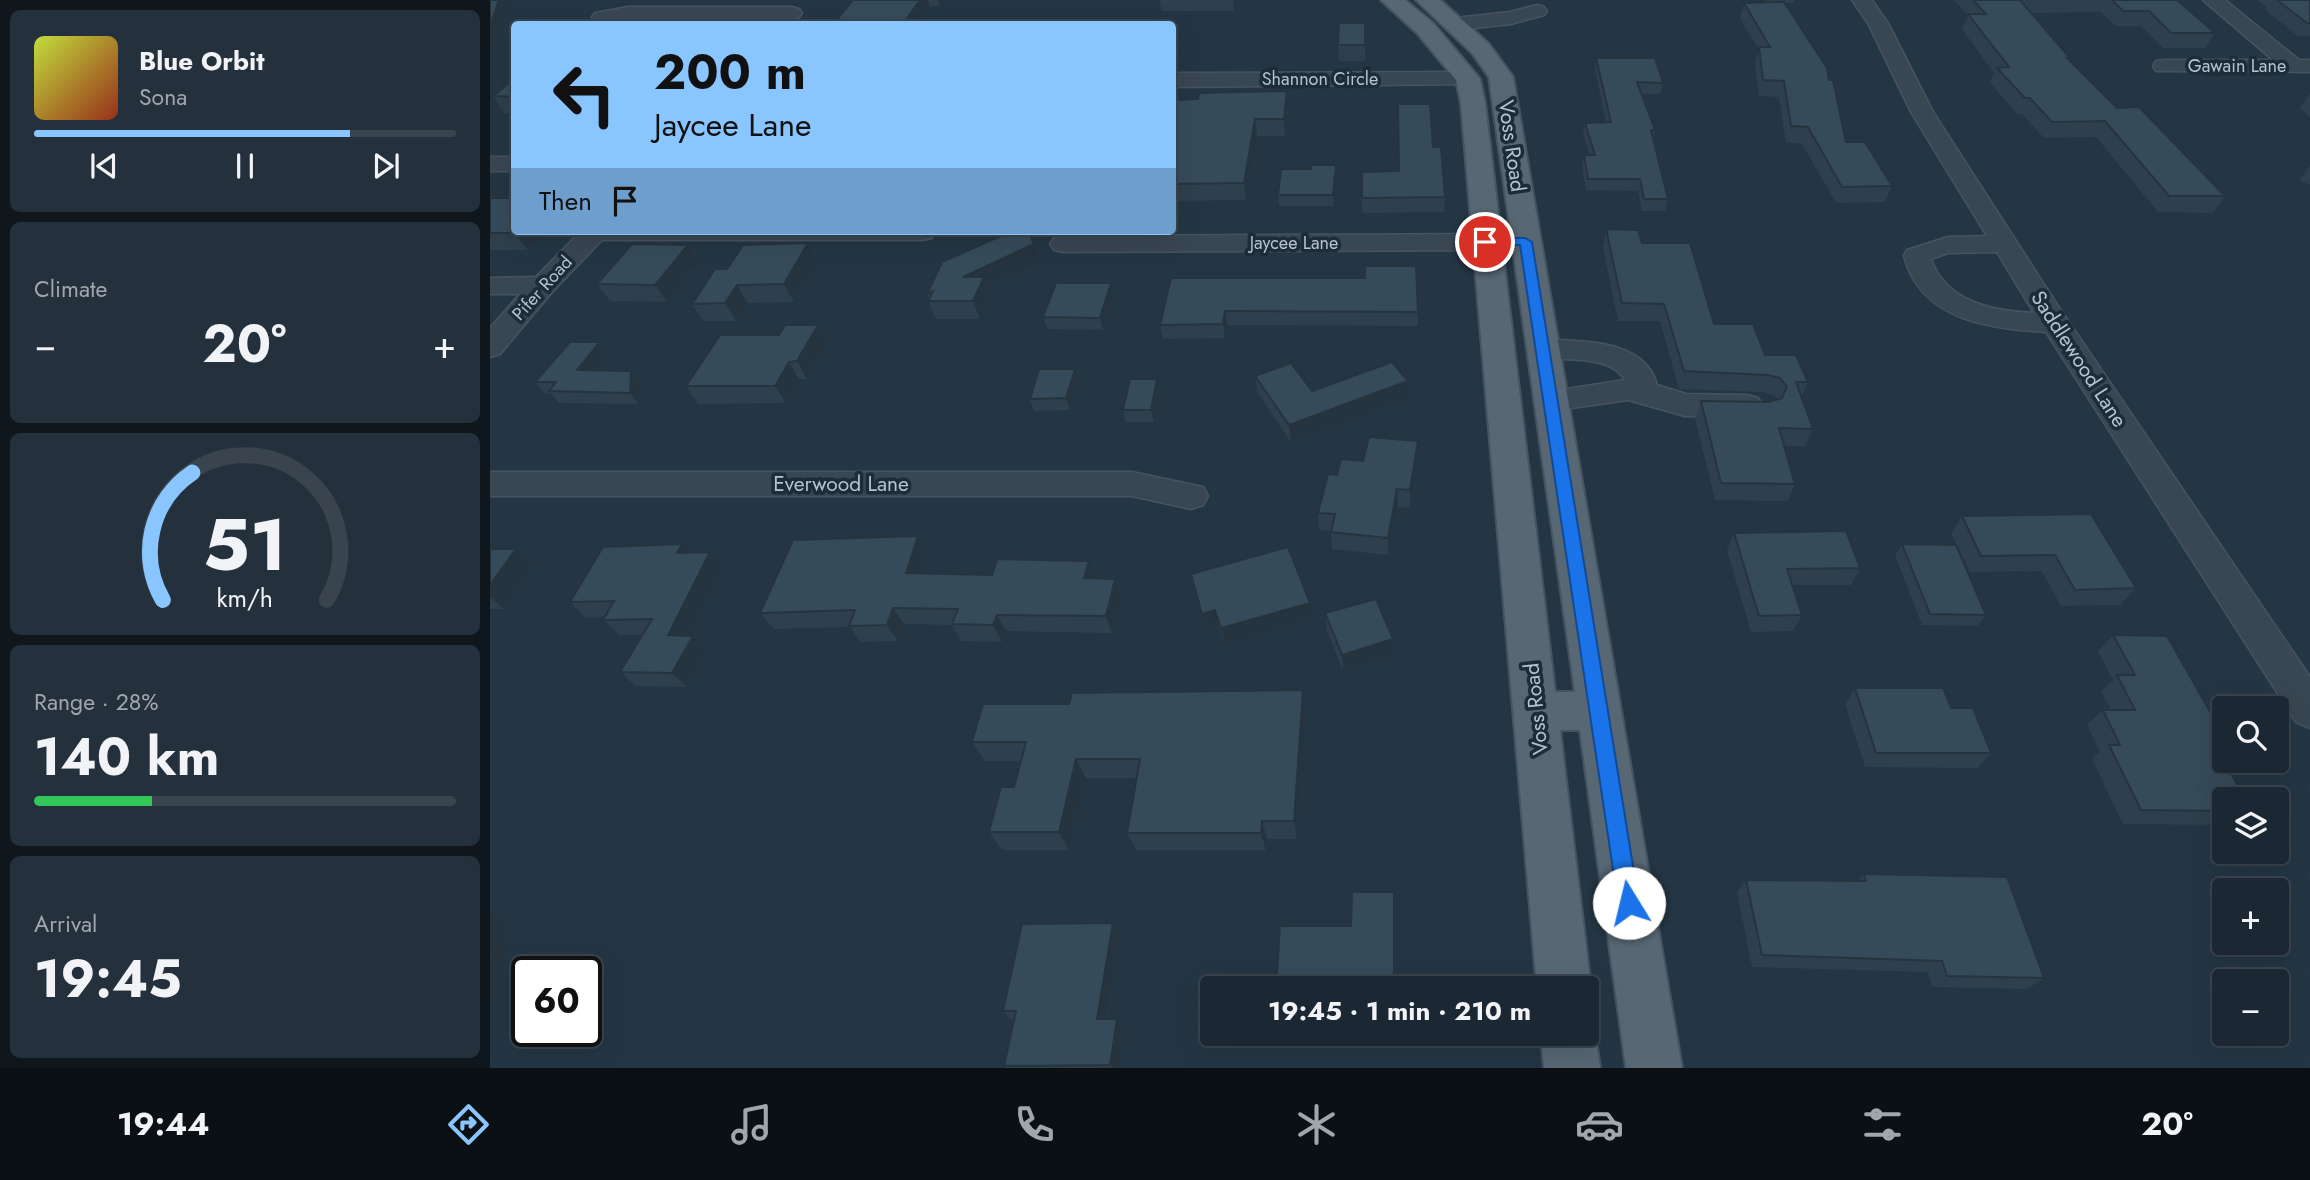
<!DOCTYPE html>
<html lang="en">
<head>
<meta charset="utf-8">
<style>
	body { margin:0; font-family:Jost,sans-serif; background:#24303b; color:#f1f3f6; height:100vh; display:flex; flex-direction:column; font-size:26px; white-space:nowrap }
	* { box-sizing:border-box; margin:0 }
	p { font-size:23px; color:#a0a6ac }
	.icon { flex:none; width:38px; height:38px; fill:none; stroke:currentColor; stroke-width:2; stroke-linecap:round; stroke-linejoin:round }
	.map { position:relative; flex:1; overflow:hidden }
	.details { display:flex; flex-direction:column; gap:10px; padding:10px; background:#0f161c; width:490px }
	.details>* { flex:none }
	.top-card { position:absolute; left:21px; top:21px; width:665px; height:214px; border-radius:7px; box-shadow:0 7px 28px #0002,0 0 0 2px #39444e; background:#89c6ff; color:#111; overflow:hidden }
	.controls { position:absolute; left:1722px; top:696px; display:grid; gap:14px }
	.controls a { display:grid; place-items:center; width:77px; height:77px; border-radius:7px; background:#1b2833; box-shadow:0 7px 28px #0002,0 0 0 2px #39444e; font-size:35px }
	.speed { position:absolute; left:21px; top:956px; display:flex; gap:14px; font-size:35px; font-weight:700; text-align:center }
	.speed>* { display:grid; place-content:center; width:91px; height:91px; border-radius:50%; background:#1b2833; box-shadow:0 7px 28px #0002,0 0 0 2px #39444e; line-height:1 }
	.speed .limit { border:4px solid #111; border-radius:10px; background:#fff; color:#111 }
	.pin { position:absolute; display:grid; place-items:center; width:60px; height:60px; color:#fff; margin:-30px; border:4px solid #fff; border-radius:50%; box-shadow:0 2px 7px #0007 }
	.me { position:absolute; width:77px; margin:-38px; rotate:351deg; stroke-linejoin:round; filter:drop-shadow(0 0 5px #0008) }
	.turn { display:flex; align-items:center; gap:24px; height:147px; padding:0 28px; font-size:32px }
	.turn .icon { width:91px; height:91px; stroke-width:2.5 }
	.turn b { display:block; font-size:49px; line-height:60px }
	.then { display:flex; align-items:center; height:66px; padding:0 28px; background:#0003; gap:14px; font-size:26px }
	.big { font-size:52px; font-weight:700; line-height:1.1 }
	.details .widget { flex:1; display:flex; flex-direction:column; justify-content:center; gap:10px; min-width:0; padding:0 24px; border-radius:10px; background:#24303b }
	.details .dial { align-items:center; gap:0 }
	.dial svg { height:182px; overflow:visible; fill:none; stroke:#39444e; stroke-width:7; stroke-linecap:round; text-anchor:middle }
	.dial text { fill:#f1f3f6; stroke:none }
	.song { display:flex; align-items:center; gap:21px }
	.cover { width:84px; height:84px; border-radius:10px; background:linear-gradient(135deg,hsl(70 70% 55%),hsl(10 70% 35%)) }
	.played { height:7px; border-radius:4px; background:linear-gradient(90deg,#89c6ff 75%,#39444e 75%) }
	.keys { display:flex; justify-content:space-around; direction:ltr }
	.heat { display:flex; justify-content:space-between; align-items:center; font-size:38px; direction:ltr }
	.charge { height:10px; border-radius:5px; background:linear-gradient(90deg,#34c759 28%,#39444e 0) }
	.trip { position:absolute; left:710px; top:976px; width:399px; height:70px; border-radius:7px; background:#1b2833; box-shadow:0 7px 28px #0002,0 0 0 2px #39444e; font-weight:700; line-height:70px; text-align:center }
	.tabs { display:flex; height:112px; justify-content:space-around; align-items:center; background:#0b1014; color:#a0a6ac }
	.tabs .icon { width:49px; height:49px }
	.tabs .active { color:#89c6ff }
	.tabs b { font-size:32px; color:#f1f3f6 }
	main { display:flex; flex:1; min-height:0 }
	.map>svg:first-child { display:block }
</style>
</head>
<body>
<main>
<section class="details">
<div class="widget">
<div class="song"><i class="cover"></i><div><b>Blue Orbit</b><p>Sona</p></div></div>
<div class="played"></div>
<div class="keys"><svg class="icon" aria-label="previous" viewBox="0 0 24 24"><path d="M18 5L8 12l10 7zM5 5v14"/></svg><svg class="icon" aria-label="pause" viewBox="0 0 24 24"><path d="M8 5v14M16 5v14"/></svg><svg class="icon" aria-label="next" viewBox="0 0 24 24"><path d="M6 5l10 7-10 7zM19 5v14"/></svg></div>
</div>
<div class="widget"><p>Climate</p>
<div class="heat"><a>−</a><b class="big">20°</b><a>+</a></div>
</div>
<div class="widget dial"><svg viewBox="0 0 100 80">
<path d="M14 69A42 42 0 1 1 86 69"/>
<path d="M14 69A42 42 0 0 1 27 13" stroke="#89c6ff"/>
<text x="50" y="56" font-size="32" font-weight="700">51</text>
<text x="50" y="72" font-size="11">km/h</text>
</svg></div>
<div class="widget"><p>Range · 28%</p><b class="big">140 km</b><div class="charge"></div></div>
<div class="widget"><p>Arrival</p><b class="big">19:45</b></div>
</section>
<div class="map">
<svg width="1820" height="1068" viewBox="0 0 1820 1068">
	<rect width="100%" height="100%" fill="#243644"/>
	<g fill="none" stroke-linecap="round" stroke-linejoin="round">
		<g stroke="#465360" stroke-width="3">
			<g id="minor">
				<path d="M1362 0H1382L1399 25 1443 112 1568 306 1820 677V728L1806 722 1556 332C1500 329 1430 320 1414 256L1417 250 1458 237 1497 236 1421 112 1379 25ZM1507 252 1541 308 1544 313C1504 311 1456 303 1441 259L1458 253Z"/>
				<polygon points="1713,0 1735,0 1809,60 1820,60 1820,72 1666,71 1663,66 1666,61 1674,60 1783,60"/>
				<polygon points="1047,5 1054,7 1057,11 1054,15 1021,24 966,30 959,28 956,24 959,20 966,18 1020,12"/>
				<polygon points="138,7 302,7 309,9 312,13 309,17 302,19 138,19 112,23 105,21 102,17 105,13"/>
				<polygon points="978,72 986,74 989,79 986,84 682,87 682,73"/>
				<rect x="0" y="157" width="24" height="14"/>
				<polygon points="91,231 445,231 446,232 442,238 433,240 112,240 63,291 10,354 0,357 0,328 30,294 0,294 0,278 46,277"/>
				<polygon points="1035,234 1044,236 1048,242 1044,248 1035,250 573,252 564,250 560,244 564,238 573,236"/>
				<path d="M1052 339C1091 342 1155 338 1167 385L1196 394 1257 395 1268 398 1273 406 1268 414 1257 417 1195 416 1138 400 1061 411 1050 407 1045 400 1050 393 1135 380C1119 352 1068 363 1042 356L1037 349 1042 342Z"/>
				<polygon points="0,472 642,472 713,487 718,496 713,505 701,509 642,496 0,496"/>
			</g>
		</g>
		<g stroke="#465360" stroke-width="4">
			<g id="major">
				<polygon points="891,0 915,0 943,23 990,79 995,103 1065,692 1085,692 999,77 982,53 926,0 950,0 998,43 1023,77 1192,1068 1136,1068 1090,730 1070,730 1101,989 1097,997 1097,989 1047,989 971,103 966,80 927,33"/>
				<polygon points="1097,1015 1105,1034 1110,1068 1054,1068 1051,1034 1097,1034"/>
			</g>
		</g>
		<use href="#minor" fill="#394753" fill-rule="evenodd"/>
		<use href="#major" fill="#576773" fill-rule="evenodd"/>
	</g>
	<g fill="#2e404d">
		<polygon points="363,0 454,0 450,6 440,6 428,24 343,24"/>
		<polygon points="670,0 747,0 744,11 671,11"/>
		<polygon points="1275,0 1305,0 1305,3 1295,3 1339,80 1356,142 1402,186 1395,202 1346,203 1312,144 1296,142 1289,97 1269,96 1265,63 1269,50 1250,18 1254,3 1276,3"/>
		<polygon points="1464,0 1687,0 1725,33 1716,48 1673,48 1651,26 1625,26 1611,12 1542,13 1580,58 1579,60 1627,108 1735,196 1723,213 1668,212 1606,137 1554,138 1532,114 1527,114 1500,83 1504,73 1472,29 1478,16"/>
		<polygon points="1767,0 1820,0 1820,36 1808,36 1775,10 1777,7"/>
		<polygon points="875,23 875,61 849,61 848,45"/>
		<polygon points="1106,58 1173,83 1170,94 1151,94 1165,130 1163,139 1178,199 1175,211 1152,211 1148,191 1096,190 1092,166 1094,155 1100,155 1093,134 1095,123 1116,122 1105,69"/>
		<polygon points="24,79 24,113 14,113 3,96"/>
		<polygon points="797,91 798,108 795,136 767,136 756,200 682,201 682,100"/>
		<polygon points="1820,94 1820,117 1810,108"/>
		<polygon points="846,165 847,177 844,206 789,206 788,195 821,169"/>
		<polygon points="1820,166 1820,185 1809,180"/>
		<polygon points="909,171 955,197 954,212 872,213 872,198"/>
		<polygon points="0,198 38,250 0,250"/>
		<polygon points="1116,229 1152,243 1224,324 1318,382 1311,398 1323,429 1315,446 1294,446 1305,484 1298,501 1225,500 1205,419 1211,401 1279,402 1287,400 1284,395 1272,392 1189,389 1170,321 1128,321 1113,247"/>
		<polygon points="318,243 327,261 304,302 257,303 246,321 213,321 202,304 237,269"/>
		<polygon points="198,245 209,262 177,302 120,301 107,284"/>
		<polygon points="550,262 498,286 501,294 490,319 446,319 438,301 439,299 437,294"/>
		<polygon points="681,278 928,312 928,326 737,325 735,338 673,339 670,325"/>
		<polygon points="624,295 613,330 557,329 553,317"/>
		<polygon points="110,342 119,354 106,370 141,371 150,383 149,404 69,403 61,394 55,394 45,382"/>
		<polygon points="337,343 317,379 309,379 296,403 208,404 196,386"/>
		<polygon points="585,369 589,381 580,410 544,411 540,399"/>
		<polygon points="765,376 822,391 918,381 918,399 801,442 768,393"/>
		<polygon points="667,379 670,391 664,422 636,422 633,410"/>
		<polygon points="928,441 928,458 920,508 908,507 898,555 842,549 841,531 829,530 828,513 847,475 873,461"/>
		<polygon points="1472,516 1646,588 1630,605 1571,606 1552,571 1480,572 1461,533"/>
		<polygon points="1244,533 1370,568 1361,585 1302,585 1312,615 1303,631 1261,632 1237,550"/>
		<polygon points="1412,544 1496,615 1487,626 1432,625 1405,555"/>
		<polygon points="0,549 26,549 44,566 14,609 0,609"/>
		<polygon points="200,553 233,568 200,636 203,636 217,651 197,687 146,686 130,672 152,635 129,635 113,620 114,617 96,618 80,602"/>
		<polygon points="438,553 431,573 625,579 631,596 622,633 516,631 512,642 471,641 462,625 414,624 408,641 371,642 360,627 284,629 270,613"/>
		<polygon points="701,574 822,619 735,645 729,627 716,630"/>
		<polygon points="835,613 903,639 903,655 853,671 837,630"/>
		<polygon points="1623,635 1734,736 1734,825 1633,824 1602,759 1610,752 1597,725 1613,710 1621,710 1611,691 1623,680 1608,651"/>
		<polygon points="1365,688 1461,708 1501,753 1487,768 1375,767 1355,704"/>
		<polygon points="813,690 816,710 807,839 777,839 776,850 646,850 637,833 647,778 596,778 579,850 512,850 499,832 524,787 530,761 495,761 482,742 579,704"/>
		<polygon points="1374,874 1554,978 1537,989 1442,987 1438,972 1262,967 1247,892 1256,880 1367,881"/>
		<polygon points="623,923 630,935 617,1019 627,1019 635,1029 629,1068 516,1068 514,1066 523,1021 513,1011"/>
	</g>
	<g fill="#26343f">
		<polygon points="9,0 23,0 7,46 0,48 0,26"/>
		<polygon points="430,0 438,0 440,6 428,24 413,24"/>
		<polygon points="448,0 454,0 450,6"/>
		<polygon points="743,0 747,0 744,11"/>
		<polygon points="797,91 798,108 795,136 794,119"/>
		<polygon points="765,119 767,136 756,200 754,183"/>
		<polygon points="846,165 847,177 844,206 843,195"/>
		<polygon points="26,231 57,231 38,250 24,233"/>
		<polygon points="318,243 327,261 304,302 294,284"/>
		<polygon points="544,244 550,262 498,286 501,294 490,319 473,277"/>
		<polygon points="198,245 209,262 177,302 165,285"/>
		<polygon points="621,283 624,295 613,330 610,318"/>
		<polygon points="247,285 257,303 246,321 235,303"/>
		<polygon points="735,311 737,325 735,338 733,324"/>
		<polygon points="328,325 337,343 317,379 307,361"/>
		<polygon points="110,342 119,354 97,382 87,370"/>
		<polygon points="299,362 309,379 296,403 285,386"/>
		<polygon points="585,369 589,381 580,410 576,398"/>
		<polygon points="141,371 150,383 149,404 140,393"/>
		<polygon points="667,379 670,391 664,422 661,410"/>
		<polygon points="918,381 918,399 801,442 799,425"/>
		<polygon points="928,441 928,458 920,508 920,490"/>
		<polygon points="907,489 908,507 898,555 898,538"/>
		<polygon points="428,536 438,553 426,589 416,573"/>
		<polygon points="192,544 206,560 187,553"/>
		<polygon points="26,549 44,566 14,609 0,597 0,585"/>
		<polygon points="220,552 233,568 193,650 178,635"/>
		<polygon points="599,561 605,578 601,595 594,578"/>
		<polygon points="625,579 631,596 622,633 616,616"/>
		<polygon points="820,603 822,619 735,645 731,628"/>
		<polygon points="403,608 414,624 408,641 397,625"/>
		<polygon points="725,610 729,627 716,630 712,614"/>
		<polygon points="507,615 516,631 512,642 503,625"/>
		<polygon points="203,636 217,651 197,687 182,673"/>
		<polygon points="903,639 903,655 853,671 852,655"/>
		<polygon points="813,690 816,710 807,839 804,821"/>
		<polygon points="586,759 596,778 579,850 569,832"/>
		<polygon points="772,821 777,839 776,850 771,833"/>
		<polygon points="0,912 18,921 8,998 0,1001"/>
		<polygon points="623,923 630,935 615,1029 607,1019"/>
		<polygon points="627,1019 635,1029 629,1068 623,1068 620,1065"/>
	</g>
	<g fill="#364b5a" stroke="#26343f" stroke-width="2">
		<polygon points="0,0 9,0 0,26"/>
		<polygon points="363,0 430,0 413,24 343,24"/>
		<polygon points="1483,0 1530,0 1580,58 1577,58 1627,108 1649,107 1735,196 1679,196 1615,121 1562,122 1540,98 1535,98 1507,68 1519,67 1478,14 1496,14"/>
		<polygon points="1622,0 1687,0 1725,33 1681,33 1659,11 1633,11"/>
		<polygon points="1787,0 1820,0 1820,23 1817,23"/>
		<polygon points="1294,2 1337,68 1339,80 1343,80 1356,142 1375,142 1402,186 1352,187 1318,127 1301,126 1294,81 1273,80 1269,47 1280,47 1254,3"/>
		<polygon points="174,21 230,21 226,24 171,24"/>
		<polygon points="849,23 875,23 875,45 848,45"/>
		<polygon points="1106,58 1165,58 1173,83 1147,82 1165,130 1161,130 1178,199 1154,199 1150,179 1098,179 1094,155 1105,155 1095,123 1121,122"/>
		<polygon points="24,79 24,97 3,96"/>
		<polygon points="797,91 794,119 765,119 754,183 682,184 682,100 708,99 709,93"/>
		<polygon points="908,104 940,104 943,147 951,147 955,197 872,198 872,172 909,171"/>
		<polygon points="821,165 846,165 843,195 788,195 791,169 821,169"/>
		<polygon points="24,193 24,231 26,231 24,233 0,233 0,198 19,198"/>
		<polygon points="1116,229 1148,230 1152,243 1200,243 1224,324 1263,324 1275,355 1306,355 1318,382 1306,382 1323,429 1289,428 1305,484 1231,483 1211,401 1279,402 1292,398 1297,387 1290,378 1278,375 1194,371 1174,304 1132,303"/>
		<polygon points="522,231 538,231 544,244 473,277 494,277 483,301 438,301 443,291 437,294 452,262"/>
		<polygon points="318,243 294,284 247,285 235,303 202,304 225,269 237,269 253,245"/>
		<polygon points="142,244 198,245 165,285 107,284"/>
		<polygon points="875,266 926,266 928,312 735,311 733,324 670,325 681,278 875,278"/>
		<polygon points="566,283 621,283 610,318 553,317"/>
		<polygon points="295,325 328,325 307,361 299,362 285,386 196,386 230,335 289,335"/>
		<polygon points="80,342 110,342 87,370 141,371 140,393 59,391 66,382 45,382"/>
		<polygon points="902,362 918,381 799,425 765,376 801,363 822,391"/>
		<polygon points="549,369 585,369 576,398 540,399"/>
		<polygon points="640,379 667,379 661,410 633,410"/>
		<polygon points="879,437 928,441 920,490 907,489 898,538 841,532 845,514 828,513 838,474 847,475 851,459 873,461"/>
		<polygon points="1601,514 1646,588 1585,590 1565,555 1491,556 1472,516"/>
		<polygon points="1356,531 1370,568 1297,569 1312,615 1269,616 1244,533"/>
		<polygon points="428,536 416,573 502,575 507,559 599,561 594,578 625,579 616,616 507,615 503,625 462,624 468,609 403,608 397,625 359,626 365,610 270,613 303,540"/>
		<polygon points="192,544 187,553 220,552 178,635 203,636 182,673 130,672 162,619 113,620 124,601 80,602 113,547"/>
		<polygon points="1412,544 1466,545 1496,615 1440,614"/>
		<polygon points="798,547 820,603 731,628 725,610 712,614 701,574"/>
		<polygon points="0,549 26,549 0,585"/>
		<polygon points="886,599 903,639 852,655 835,613"/>
		<polygon points="1623,635 1677,636 1734,736 1734,754 1730,754 1756,800 1734,800 1734,811 1651,810 1619,745 1630,745 1613,710 1645,710 1627,675 1645,675"/>
		<polygon points="1365,688 1453,688 1461,708 1483,708 1501,753 1386,753"/>
		<polygon points="813,690 804,821 772,821 771,833 637,833 650,759 586,759 569,832 499,832 511,787 524,787 536,742 482,742 493,704 579,704 582,693"/>
		<polygon points="1374,874 1517,877 1554,978 1457,976 1452,961 1272,955 1256,880 1376,881"/>
		<polygon points="862,892 904,892 904,989 786,989 790,926 861,926"/>
		<polygon points="623,923 607,1019 627,1019 620,1065 514,1066 526,1011 513,1011 532,924"/>
	</g>
	<polygon fill="#1a73e8" stroke="#114b97" stroke-width="2" points="1035,238 1042,242 1149,903 1146,911 1139,914 1131,911 1128,903 1030,245 995,245 989,242 995,238"/>
	<g text-anchor="middle" dominant-baseline="central" stroke-width="7" stroke-linejoin="round" paint-order="stroke">
		<g font-size="18" fill="#b6c2cd" stroke="#1d2c39">
			<text x="1747" y="66">Gawain Lane</text>
			<text x="830" y="79">Shannon Circle</text>
			<text x="804" y="243">Jaycee Lane</text>
			<text transform="translate(52 288) rotate(-48)">Pifer Road</text>
		</g>
		<g font-size="21" fill="#b6c2cd" stroke="#1d2c39">
			<text transform="translate(1022 146) rotate(82)">Voss Road</text>
			<text transform="translate(1589 359) rotate(57)">Saddlewood Lane</text>
			<text x="351" y="484">Everwood Lane</text>
			<text transform="translate(1046 709) rotate(-96)">Voss Road</text>
		</g>
	</g>
</svg>
<div class="controls">
<a><svg class="icon" aria-label="search" viewBox="0 0 24 24"><circle cx="10" cy="10" r="6"/><path d="M15 15l6 6"/></svg></a>
<a><svg class="icon" aria-label="layers" viewBox="0 0 24 24"><path d="M12 4l9 5-9 5-9-5zM3 14l9 5 9-5"/></svg></a>
<a>+</a>
<a>−</a>
</div>
<div class="speed"><div class="limit">60</div></div>
<div class="pin" style="left:995px;top:242px;background:#d93025"><svg class="icon" aria-label="arrive" viewBox="0 0 24 24"><path d="M6 21V4h12l-3 4 3 4H6"/></svg></div>
<svg class="me" style="left:1139px;top:903px" viewBox="-20 -20 40 40"><circle r="19" fill="#fff"/><path d="M0-13L10 11 0 6-10 11z" fill="#1a73e8"/></svg>
<div class="trip">19:45 · 1 min · 210 m</div>
<div class="top-card">
<div class="turn"><svg class="icon" aria-label="left" viewBox="0 0 24 24"><path d="M17 20v-9H6M10 6l-5 5 5 5"/></svg><div><b>200 m</b>Jaycee Lane</div></div>
<div class="then">Then<svg class="icon" aria-label="arrive" viewBox="0 0 24 24"><path d="M6 21V4h12l-3 4 3 4H6"/></svg></div>
</div>
</div>
</main>
<nav class="tabs">
<b>19:44</b>
<svg class="icon active" aria-label="directions" viewBox="0 0 24 24"><path d="M12 3l9 9-9 9-9-9zM9 14v-3h6M13 9l2 2-2 2"/></svg>
<svg class="icon" aria-label="music" viewBox="0 0 24 24"><path d="M9 18V5l10-2v13"/><circle cx="6" cy="18" r="3"/><circle cx="16" cy="16" r="3"/></svg>
<svg class="icon" aria-label="phone" viewBox="0 0 24 24"><path d="M5 4h4l2 5-3 2q2 4 5 5l2-3 5 2v4C11 20 4 13 5 4z"/></svg>
<svg class="icon" aria-label="climate" viewBox="0 0 24 24"><path d="M12 3v18M4 7l16 10M4 17L20 7"/></svg>
<svg class="icon" aria-label="car" viewBox="0 0 24 24"><path d="M5 17H2v-5l4-1 3-4h7l3 4 3 1v5h-3M9 17h6M6 11h13"/><circle cx="7" cy="17" r="2"/><circle cx="17" cy="17" r="2"/></svg>
<svg class="icon" aria-label="filters" viewBox="0 0 24 24"><path d="M4 7h16M4 17h16"/><circle cx="9" cy="7" r="2"/><circle cx="15" cy="17" r="2"/></svg>
<b>20°</b>
</nav>
</body>
</html>
